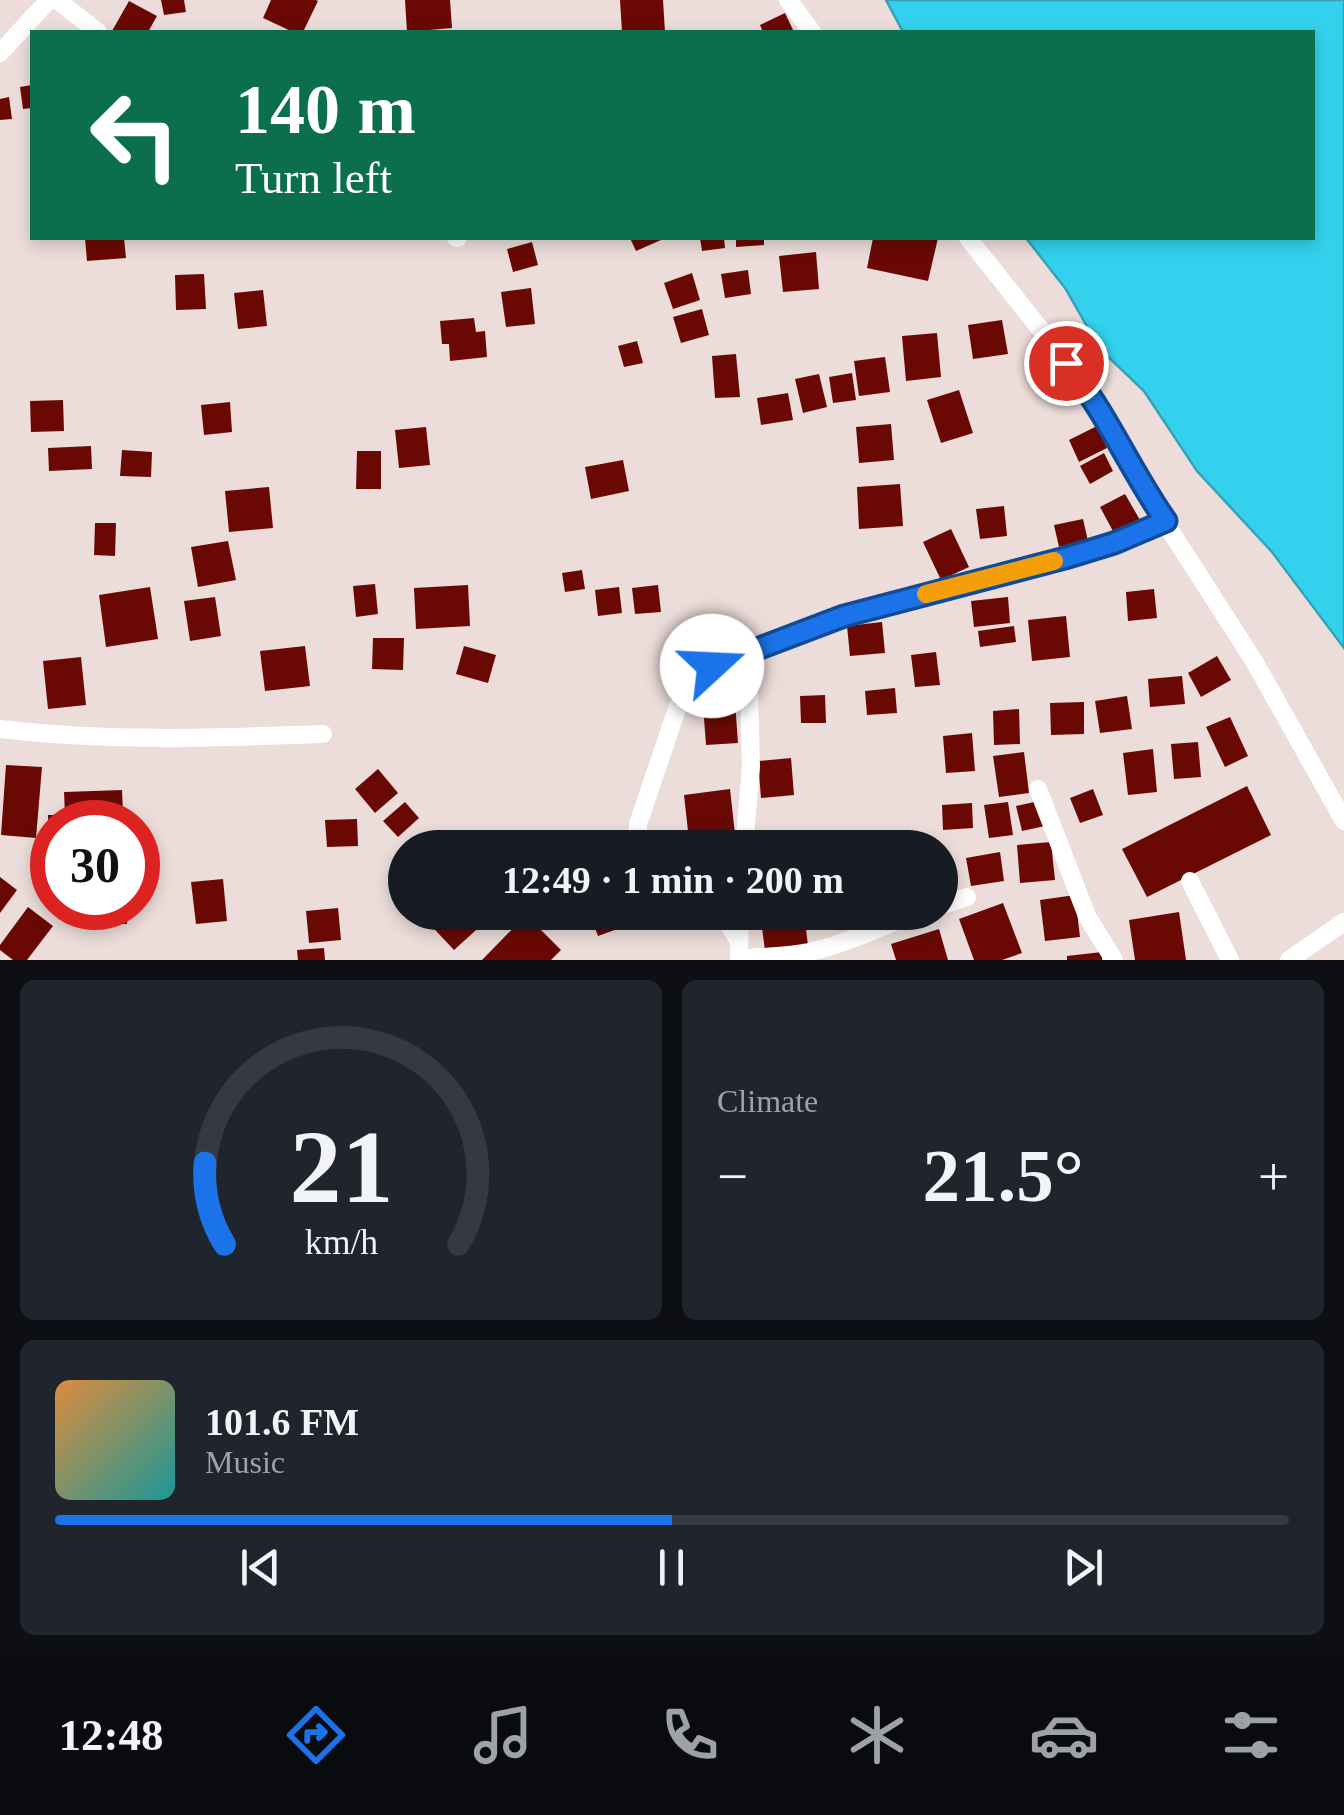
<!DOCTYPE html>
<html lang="en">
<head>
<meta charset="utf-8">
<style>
	body { margin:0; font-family:Georgia,serif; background:#20242c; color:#f1f3f6; height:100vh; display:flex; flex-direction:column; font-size:38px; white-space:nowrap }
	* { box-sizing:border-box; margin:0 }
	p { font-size:32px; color:#9ea1a6 }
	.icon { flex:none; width:55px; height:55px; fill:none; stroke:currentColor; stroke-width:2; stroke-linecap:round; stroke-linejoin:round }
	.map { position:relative; height:960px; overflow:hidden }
	.side { display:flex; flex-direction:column; gap:20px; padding:20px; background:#0d0f14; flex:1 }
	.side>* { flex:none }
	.banner { position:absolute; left:30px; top:30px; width:1285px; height:210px; border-radius:0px; box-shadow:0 5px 15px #0003; background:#0b6e4f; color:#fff; overflow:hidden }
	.speed { position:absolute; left:30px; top:800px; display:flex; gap:20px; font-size:50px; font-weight:700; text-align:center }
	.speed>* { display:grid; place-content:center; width:130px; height:130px; border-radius:50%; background:#171b24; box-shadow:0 5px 15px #0003; line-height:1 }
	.speed .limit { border:15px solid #d22; background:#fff; color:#111 }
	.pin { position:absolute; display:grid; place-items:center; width:85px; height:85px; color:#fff; margin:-42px; border:5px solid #fff; border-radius:50%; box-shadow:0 2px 10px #0007 }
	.me { position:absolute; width:110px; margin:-55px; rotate:70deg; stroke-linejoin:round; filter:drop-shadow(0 0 8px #0008) }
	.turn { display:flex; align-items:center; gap:35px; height:210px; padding:0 40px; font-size:45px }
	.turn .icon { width:130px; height:130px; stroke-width:2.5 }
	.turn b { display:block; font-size:70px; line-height:85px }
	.big { font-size:75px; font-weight:700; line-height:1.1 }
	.side .widget { flex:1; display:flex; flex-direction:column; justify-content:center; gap:15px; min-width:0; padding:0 35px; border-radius:15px; background:#20242c }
	.side .dial { align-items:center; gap:0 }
	.dial svg { height:260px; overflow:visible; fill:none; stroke:#363941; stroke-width:7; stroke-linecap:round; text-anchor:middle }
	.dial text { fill:#f1f3f6; stroke:none }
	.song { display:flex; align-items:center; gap:30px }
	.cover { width:120px; height:120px; border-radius:15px; background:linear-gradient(135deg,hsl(30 70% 55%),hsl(180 70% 35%)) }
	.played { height:10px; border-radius:5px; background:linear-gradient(90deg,#1a73e8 50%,#363941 50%) }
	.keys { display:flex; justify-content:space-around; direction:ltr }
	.heat { display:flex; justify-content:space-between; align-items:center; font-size:55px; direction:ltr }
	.side .tiles { flex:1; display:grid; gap:20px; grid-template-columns:1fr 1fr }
	.widget:last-child { grid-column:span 2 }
	.trip { position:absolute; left:388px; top:830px; width:570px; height:100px; border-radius:50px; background:#171b24; box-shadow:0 5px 15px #0003; font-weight:700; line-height:100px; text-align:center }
	.menu { display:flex; height:160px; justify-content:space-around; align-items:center; background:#090b0e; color:#9ea1a6 }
	.menu .icon { width:70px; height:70px }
	.menu .current { color:#1a73e8 }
	.menu b { font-size:45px; color:#f1f3f6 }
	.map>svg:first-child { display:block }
</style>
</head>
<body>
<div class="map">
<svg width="1344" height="960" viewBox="0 0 1344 960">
	<rect width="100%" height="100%" fill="#ecddda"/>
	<polygon fill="#33d1ed" stroke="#35a2b6" stroke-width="2.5" points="886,0 1344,0 1344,648 1272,552 1197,471 1144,391 1100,349 1065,288 1026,238 1312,238 1312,32 903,32"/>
	<g fill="#6a0904">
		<polygon points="161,0 184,0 186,12 164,15"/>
		<polygon points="271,0 316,0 318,1 303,32 293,32 263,18"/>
		<polygon points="405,0 450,0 452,28 407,32"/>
		<polygon points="620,0 663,0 665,32 622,32"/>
		<polygon points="129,1 157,16 148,32 112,31"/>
		<polygon points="785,13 794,32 763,32 760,25"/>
		<polygon points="32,85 32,108 23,109 20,87"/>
		<polygon points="9,97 12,119 0,120 0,99"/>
		<polygon points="85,238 124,238 126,258 87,261"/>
		<polygon points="630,238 659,238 661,240 636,251"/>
		<polygon points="700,238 724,238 725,248 702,251"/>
		<polygon points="736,238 764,238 764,245 736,247"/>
		<polygon points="873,238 938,238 928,281 867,268"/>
		<polygon points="532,242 538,265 513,272 507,249"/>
		<polygon points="816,252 819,289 783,292 779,256"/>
		<polygon points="748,270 751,294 725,298 721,274"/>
		<polygon points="692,273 700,300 673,309 664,283"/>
		<polygon points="204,274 206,309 176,310 175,275"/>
		<polygon points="531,288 535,324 506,327 501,292"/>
		<polygon points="263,290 267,326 238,329 234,293"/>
		<polygon points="702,309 709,335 681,343 673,317"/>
		<polygon points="474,318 476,332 485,331 487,357 450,361 449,344 442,344 440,321"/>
		<polygon points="1002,320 1008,354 973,359 968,325"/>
		<polygon points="937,333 941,377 906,381 902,336"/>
		<polygon points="637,341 643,363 624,367 618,346"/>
		<polygon points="736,354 740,397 715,398 712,356"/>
		<polygon points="885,357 890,392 859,396 854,361"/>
		<polygon points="852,373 856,400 833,403 829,377"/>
		<polygon points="819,374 827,407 803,413 795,379"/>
		<polygon points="959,390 973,433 941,443 927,400"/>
		<polygon points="788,393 793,420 761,425 757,398"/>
		<polygon points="63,400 64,431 31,432 30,401"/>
		<polygon points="230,402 232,432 204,435 201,405"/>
		<polygon points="891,424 894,460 859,463 856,427"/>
		<polygon points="1097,426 1107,448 1079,462 1069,440"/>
		<polygon points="426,427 430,465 399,468 395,430"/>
		<polygon points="91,446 92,469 49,471 48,448"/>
		<polygon points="122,450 152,452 151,477 120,476"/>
		<polygon points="357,451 381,451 381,489 356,489"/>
		<polygon points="1104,453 1113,471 1090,484 1080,466"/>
		<polygon points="623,460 629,491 591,499 585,467"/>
		<polygon points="900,484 903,526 859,529 857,487"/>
		<polygon points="269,487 273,528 229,532 225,491"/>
		<polygon points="1125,494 1140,520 1114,533 1100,507"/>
		<polygon points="1004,506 1007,536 980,539 976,509"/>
		<polygon points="1083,519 1088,541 1059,547 1054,525"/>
		<polygon points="95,523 116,523 115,556 94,555"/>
		<polygon points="951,529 969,567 941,580 923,542"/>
		<polygon points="228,541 236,580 198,587 191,547"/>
		<polygon points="582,570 585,589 565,592 562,573"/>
		<polygon points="375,584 378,614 356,617 353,586"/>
		<polygon points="468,585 470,626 416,629 414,588"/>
		<polygon points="658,585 661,612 635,614 632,588"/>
		<polygon points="150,587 158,639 106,647 99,595"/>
		<polygon points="619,587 622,613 598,616 595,590"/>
		<polygon points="1154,589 1157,618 1128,621 1126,592"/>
		<polygon points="215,597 221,636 190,641 184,601"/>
		<polygon points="1008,597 1010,623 974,627 971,601"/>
		<polygon points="1066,616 1070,657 1032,661 1028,620"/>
		<polygon points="882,622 885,653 850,656 847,626"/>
		<polygon points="1014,626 1016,642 980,647 978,631"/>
		<polygon points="373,638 404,638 403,670 372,669"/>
		<polygon points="305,646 310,686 265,691 260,651"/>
		<polygon points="464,646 496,655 488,683 456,674"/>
		<polygon points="936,652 940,685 915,687 911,655"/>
		<polygon points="1217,656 1231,680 1201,697 1188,673"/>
		<polygon points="81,657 86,705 48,709 43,661"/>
		<polygon points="1182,676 1185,704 1150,707 1148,679"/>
		<polygon points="895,688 897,713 867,715 865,691"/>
		<polygon points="825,695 826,723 801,723 800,696"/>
		<polygon points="1127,696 1132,729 1100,733 1095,701"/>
		<polygon points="735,702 738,743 706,745 703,705"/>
		<polygon points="1084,702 1084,734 1051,735 1050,703"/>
		<polygon points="1019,709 1020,744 994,745 993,711"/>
		<polygon points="1230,717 1248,756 1225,767 1206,727"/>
		<polygon points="972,733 975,771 946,773 943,736"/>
		<polygon points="1198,742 1201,777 1174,779 1171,744"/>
		<polygon points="1153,749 1157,792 1128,795 1123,753"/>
		<polygon points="1024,752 1029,793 999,797 993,756"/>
		<polygon points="791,758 794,795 761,798 758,761"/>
		<polygon points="6,765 42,767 36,838 1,835"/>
		<polygon points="378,769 398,793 375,813 355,789"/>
		<polygon points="1247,786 1271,835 1147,897 1122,849"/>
		<polygon points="730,789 735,834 689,840 684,795"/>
		<polygon points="1093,789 1103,815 1080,823 1070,798"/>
		<polygon points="122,790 123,813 133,812 134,822 52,822 52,844 49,844 48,815 65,815 64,792"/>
		<polygon points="1039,801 1045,826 1022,831 1016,806"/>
		<polygon points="405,802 419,818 398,837 383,821"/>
		<polygon points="1008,802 1013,835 989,838 984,805"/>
		<polygon points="972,803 973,828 943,830 942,805"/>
		<polygon points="357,819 358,846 327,847 325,820"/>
		<polygon points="813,834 815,848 781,848 780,838"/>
		<polygon points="1051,842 1055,880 1020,883 1017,845"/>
		<polygon points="1000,852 1004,881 971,886 966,858"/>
		<polygon points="945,860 954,890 940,894 940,861"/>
		<polygon points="0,877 17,890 0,913"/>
		<polygon points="223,879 227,921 196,924 191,882"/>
		<polygon points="1075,895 1080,937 1045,941 1040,900"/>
		<polygon points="1003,903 1022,953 1002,960 974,960 959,919"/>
		<polygon points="28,907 53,926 27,960 13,960 0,950 0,945"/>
		<polygon points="112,908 126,908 127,924 112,924"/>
		<polygon points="338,908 341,940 309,943 306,911"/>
		<polygon points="426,912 496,912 454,950 422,916"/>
		<polygon points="589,912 627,912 631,924 598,936"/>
		<polygon points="760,912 804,912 808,946 765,951"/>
		<polygon points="1179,912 1186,960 1135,960 1129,920"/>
		<polygon points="526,915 561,950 551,960 482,960"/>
		<polygon points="939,929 948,960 896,960 891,944"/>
		<polygon points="324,948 325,960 298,960 297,950"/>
		<polygon points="1102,952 1102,960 1067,960 1067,956"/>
	</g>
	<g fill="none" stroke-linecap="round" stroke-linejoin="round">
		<g stroke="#fff" stroke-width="18">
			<polyline points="57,0 98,32"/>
			<polyline points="788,0 812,32"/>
			<polyline points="0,53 49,0"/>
			<polyline points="456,238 458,238"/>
			<polyline points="968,238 1083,383 1146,493 1254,661 1344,821"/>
			<path d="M0 729C108 742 215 738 323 734"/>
			<polyline points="1038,789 1087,916 1114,960"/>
			<polyline points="643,848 638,834 638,824 678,706 712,666 844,617 1065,558 1114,543 1165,521"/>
			<polyline points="744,848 751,767 748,654"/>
			<polyline points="1190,881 1230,960"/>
			<polyline points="940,906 967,897"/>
			<polyline points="714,912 726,921 739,941"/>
			<path d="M739 959C762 956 786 957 809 952 848 944 883 925 921 912"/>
			<polyline points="739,960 740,912"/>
			<polyline points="1289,960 1344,922"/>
		</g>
	</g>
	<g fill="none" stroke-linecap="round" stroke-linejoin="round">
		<g stroke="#114b97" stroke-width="25">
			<path id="route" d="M712 666 844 616 1065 558 1114 543 1166 521C1130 470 1106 411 1066 363"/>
		</g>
		<use href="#route" stroke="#1a73e8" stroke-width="18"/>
		<polyline stroke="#f59e0b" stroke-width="18" points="926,594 1054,561"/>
	</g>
</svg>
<div class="speed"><div class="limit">30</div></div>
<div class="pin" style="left:1066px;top:363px;background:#d93025"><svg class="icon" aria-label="arrive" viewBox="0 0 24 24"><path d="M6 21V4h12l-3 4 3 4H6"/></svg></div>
<svg class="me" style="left:712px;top:666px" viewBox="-20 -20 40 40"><circle r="19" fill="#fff"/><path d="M0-13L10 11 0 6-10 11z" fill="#1a73e8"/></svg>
<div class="trip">12:49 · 1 min · 200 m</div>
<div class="banner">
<div class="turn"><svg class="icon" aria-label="left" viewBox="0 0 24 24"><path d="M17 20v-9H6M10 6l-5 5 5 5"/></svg><div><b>140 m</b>Turn left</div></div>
</div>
</div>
<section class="side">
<div class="tiles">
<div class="widget dial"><svg viewBox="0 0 100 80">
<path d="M14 69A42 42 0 1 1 86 69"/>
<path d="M14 69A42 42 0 0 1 8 44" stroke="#1a73e8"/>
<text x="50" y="56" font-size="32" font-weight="700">21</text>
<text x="50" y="72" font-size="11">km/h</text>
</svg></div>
<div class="widget"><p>Climate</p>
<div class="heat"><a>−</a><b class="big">21.5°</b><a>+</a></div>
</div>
<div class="widget">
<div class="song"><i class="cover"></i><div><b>101.6 FM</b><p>Music</p></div></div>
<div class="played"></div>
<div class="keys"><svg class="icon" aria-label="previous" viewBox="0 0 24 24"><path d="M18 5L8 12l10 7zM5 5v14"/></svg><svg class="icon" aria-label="pause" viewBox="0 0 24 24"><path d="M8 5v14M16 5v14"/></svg><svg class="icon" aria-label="next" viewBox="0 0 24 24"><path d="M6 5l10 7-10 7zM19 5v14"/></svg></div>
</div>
</div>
</section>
<nav class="menu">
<b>12:48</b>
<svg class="icon current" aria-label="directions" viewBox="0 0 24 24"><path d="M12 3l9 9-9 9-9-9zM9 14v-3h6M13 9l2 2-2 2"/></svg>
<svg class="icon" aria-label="music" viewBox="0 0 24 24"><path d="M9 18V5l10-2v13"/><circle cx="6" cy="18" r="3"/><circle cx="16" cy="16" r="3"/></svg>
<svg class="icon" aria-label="phone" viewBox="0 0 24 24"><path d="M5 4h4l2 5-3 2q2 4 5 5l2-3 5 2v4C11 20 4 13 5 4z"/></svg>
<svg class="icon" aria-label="climate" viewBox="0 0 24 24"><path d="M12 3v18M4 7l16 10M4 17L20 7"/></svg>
<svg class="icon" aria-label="car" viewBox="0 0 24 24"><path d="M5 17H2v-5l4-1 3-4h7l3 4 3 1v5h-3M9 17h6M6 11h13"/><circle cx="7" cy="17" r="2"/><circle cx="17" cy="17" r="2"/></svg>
<svg class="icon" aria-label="filters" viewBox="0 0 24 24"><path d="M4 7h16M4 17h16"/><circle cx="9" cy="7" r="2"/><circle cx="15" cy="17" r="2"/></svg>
</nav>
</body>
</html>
